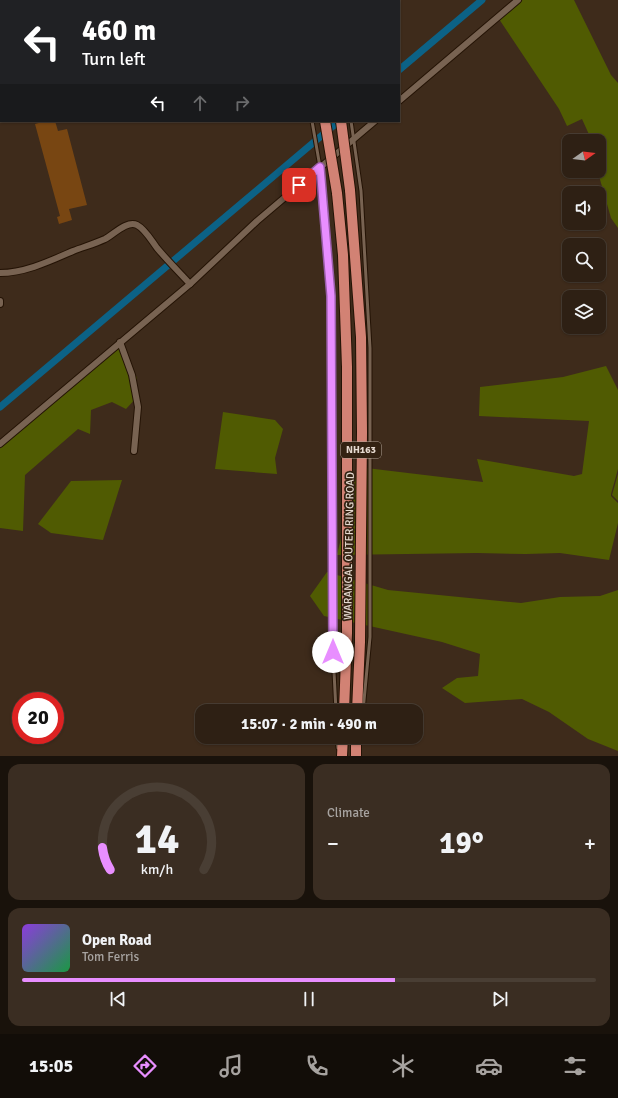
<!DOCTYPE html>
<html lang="en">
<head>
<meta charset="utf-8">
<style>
	body { margin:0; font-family:Signika,sans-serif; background:#3a2d22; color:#f1f3f6; height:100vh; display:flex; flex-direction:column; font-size:15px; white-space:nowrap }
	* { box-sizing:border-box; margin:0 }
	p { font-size:13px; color:#a7a3a0 }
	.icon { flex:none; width:22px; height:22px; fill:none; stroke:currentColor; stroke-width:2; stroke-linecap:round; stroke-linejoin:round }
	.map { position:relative; height:756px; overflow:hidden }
	.side { display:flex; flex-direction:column; gap:8px; padding:8px; background:#19120b; flex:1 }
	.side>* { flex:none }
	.banner { position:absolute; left:0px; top:0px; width:400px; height:122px; box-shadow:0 1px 3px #0004,0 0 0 1px #493e34; background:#202124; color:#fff; overflow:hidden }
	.needle { width:26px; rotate:76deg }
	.controls { position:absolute; left:562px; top:134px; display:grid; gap:8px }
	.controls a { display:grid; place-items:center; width:44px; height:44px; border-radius:8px; background:#2e2014; box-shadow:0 1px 3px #0004,0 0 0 1px #493e34; font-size:20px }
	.speed { position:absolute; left:12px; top:692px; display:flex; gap:8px; font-size:20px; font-weight:700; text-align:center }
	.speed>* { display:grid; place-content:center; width:52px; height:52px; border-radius:50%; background:#2e2014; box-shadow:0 1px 3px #0004,0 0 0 1px #493e34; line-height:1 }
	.speed .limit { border:6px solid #d22; background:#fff; color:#111 }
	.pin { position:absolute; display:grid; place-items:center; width:34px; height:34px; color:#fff; margin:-17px; border-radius:8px; box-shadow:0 2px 6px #0006 }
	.me { position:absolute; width:44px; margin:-22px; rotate:0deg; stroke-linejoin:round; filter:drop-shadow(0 0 3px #0008) }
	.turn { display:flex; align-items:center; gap:14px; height:84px; padding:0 16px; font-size:18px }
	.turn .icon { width:52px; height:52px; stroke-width:2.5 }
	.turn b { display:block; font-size:28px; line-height:34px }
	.lanes { display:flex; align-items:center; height:38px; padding:0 16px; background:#0003; justify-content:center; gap:20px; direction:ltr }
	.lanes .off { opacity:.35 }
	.big { font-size:30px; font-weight:700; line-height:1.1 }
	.side .widget { flex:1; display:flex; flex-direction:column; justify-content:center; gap:6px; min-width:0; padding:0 14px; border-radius:12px; background:#3a2d22 }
	.side .dial { align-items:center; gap:0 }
	.dial svg { height:104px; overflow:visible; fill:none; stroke:#493e34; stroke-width:7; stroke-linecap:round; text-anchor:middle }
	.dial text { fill:#f1f3f6; stroke:none }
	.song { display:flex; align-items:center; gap:12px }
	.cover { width:48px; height:48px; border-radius:6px; background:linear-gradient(135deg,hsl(270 70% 55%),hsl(140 70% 35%)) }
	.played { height:4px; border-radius:2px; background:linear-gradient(90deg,#e88eff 65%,#493e34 65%) }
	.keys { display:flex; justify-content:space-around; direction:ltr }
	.heat { display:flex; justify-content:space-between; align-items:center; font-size:22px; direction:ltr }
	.side .tiles { flex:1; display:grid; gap:8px; grid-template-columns:1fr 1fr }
	.widget:last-child { grid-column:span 2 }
	.trip { position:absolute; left:195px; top:704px; width:228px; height:40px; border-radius:12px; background:#2e2014; box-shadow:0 1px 3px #0004,0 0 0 1px #493e34; font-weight:700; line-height:40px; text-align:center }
	.tabs { display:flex; height:64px; justify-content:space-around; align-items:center; background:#120d08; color:#a7a3a0 }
	.tabs .icon { width:28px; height:28px }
	.tabs .on { color:#e88eff }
	.tabs b { font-size:18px; color:#f1f3f6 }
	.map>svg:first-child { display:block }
</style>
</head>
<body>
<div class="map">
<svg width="618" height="756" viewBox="0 0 618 756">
	<rect width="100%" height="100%" fill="#3e2b1b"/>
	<g fill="#505b02">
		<polygon points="521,0 574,0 611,75 618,83 618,228 611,218 599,176 605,169 599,156 599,141 592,141 582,119 567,126 559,109 499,19"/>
		<polygon points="120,347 126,354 137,378 137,397 126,409 112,402 91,410 90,434 78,429 25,475 23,531 0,528 0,446"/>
		<polygon points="606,366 618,390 618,469 611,494 611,496 618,503 618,523 609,560 560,553 526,554 477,553 337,555 358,467 483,482 477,459 574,476 582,474 589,421 479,416 480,387 563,377"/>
		<polygon points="223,412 275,420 283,429 275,458 277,474 215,469"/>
		<polygon points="618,474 618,501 612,495"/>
		<polygon points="122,480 103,540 51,533 38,524 71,481"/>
		<polygon points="327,572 388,590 521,603 560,597 600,596 618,590 618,751 588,739 549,712 522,699 465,703 442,688 457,678 478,676 480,654 442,642 324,616 310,596"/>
	</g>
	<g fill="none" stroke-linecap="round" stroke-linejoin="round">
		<g stroke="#0c6286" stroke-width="7">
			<polyline points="399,70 482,0"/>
			<polyline points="0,407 339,121"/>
		</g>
	</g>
	<polygon fill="#784612" points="46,121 55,121 58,131 67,129 87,205 69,209 72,220 59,224 57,217 60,216 35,124"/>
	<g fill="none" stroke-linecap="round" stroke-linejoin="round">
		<g stroke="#241305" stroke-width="5">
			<g id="service">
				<polyline points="26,0 26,1"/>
				<polyline points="292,0 293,1"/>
				<polyline points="326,0 326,1"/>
				<polyline points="250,1 250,0"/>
				<polyline points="312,121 320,167 331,296 333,652 336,711"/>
				<polyline points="351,121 361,191 370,348 370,637 363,711"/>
				<polyline points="337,737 338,748"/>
			</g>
		</g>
		<g stroke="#241305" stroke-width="8">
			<g id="minor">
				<polyline points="399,101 518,0"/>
				<path d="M0 273C25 273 50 261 73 251 83 247 94 244 105 239 113 235 127 220 137 225 145 229 151 240 157 248 167 260 179 272 190 284"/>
				<polyline points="0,301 0,304"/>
				<polyline points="120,342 132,375 138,407 134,451"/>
				<polyline points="0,444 190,284 257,221 375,121"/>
			</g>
		</g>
		<g stroke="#241305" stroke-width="12">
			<g id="trunk">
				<polyline points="302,0 302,1"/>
				<polyline points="318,0 318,1"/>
				<polyline points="48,1 49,0"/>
				<polyline points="62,1 63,0"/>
				<polyline points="0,40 1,39"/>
				<polyline points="0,51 1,50"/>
				<polyline points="350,190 361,337 362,432 360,642 357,711"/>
				<polyline points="337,193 343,255 347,367 347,633 344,711"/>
				<polyline points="342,756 343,737"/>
				<polyline points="356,756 356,737"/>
			</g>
		</g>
		<use href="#service" stroke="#786352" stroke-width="3"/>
		<use href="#minor" stroke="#786352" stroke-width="6"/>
		<use href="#trunk" stroke="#d28274" stroke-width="10"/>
		<g stroke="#241305" stroke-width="12" stroke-linecap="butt">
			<g id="trunk-bridge">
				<polyline points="325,121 337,193"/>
				<polyline points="341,121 350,190"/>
			</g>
		</g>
		<use href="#trunk-bridge" stroke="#d28274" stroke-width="10"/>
	</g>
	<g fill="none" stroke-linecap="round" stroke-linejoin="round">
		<g stroke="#975ca6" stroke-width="10">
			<polyline id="route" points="299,185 320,167 331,296 333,652"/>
		</g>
		<use href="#route" stroke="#e88eff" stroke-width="7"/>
	</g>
	<g text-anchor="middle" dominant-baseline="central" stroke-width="3.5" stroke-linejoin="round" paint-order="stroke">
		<rect fill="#332212" stroke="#b0a397" stroke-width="1" x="341" y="442" width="40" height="16" rx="3"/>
		<g font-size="10" font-weight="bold" fill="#e6dad0">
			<text x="361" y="450">NH163</text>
		</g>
		<g font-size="11" fill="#e6dad0" stroke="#332212">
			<text transform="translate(349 546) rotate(-89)">WARANGAL OUTER RING ROAD</text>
		</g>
	</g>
</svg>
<div class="controls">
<a><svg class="needle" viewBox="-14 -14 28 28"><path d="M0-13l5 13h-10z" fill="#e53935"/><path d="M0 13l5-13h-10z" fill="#a7a3a0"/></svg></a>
<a><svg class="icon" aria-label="sound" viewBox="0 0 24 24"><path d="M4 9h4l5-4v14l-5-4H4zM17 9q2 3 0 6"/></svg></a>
<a><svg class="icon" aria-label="search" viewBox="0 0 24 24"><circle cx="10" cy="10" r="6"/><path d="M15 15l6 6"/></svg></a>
<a><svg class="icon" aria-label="layers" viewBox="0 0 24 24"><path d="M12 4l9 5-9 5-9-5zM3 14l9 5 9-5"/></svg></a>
</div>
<div class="speed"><div class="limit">20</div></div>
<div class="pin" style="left:299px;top:185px;background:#d93025"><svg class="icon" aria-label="arrive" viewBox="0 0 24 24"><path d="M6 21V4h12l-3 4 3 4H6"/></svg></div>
<svg class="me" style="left:333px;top:652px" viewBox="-20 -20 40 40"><circle r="19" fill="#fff"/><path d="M0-13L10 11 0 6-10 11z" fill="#e88eff"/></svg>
<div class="trip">15:07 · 2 min · 490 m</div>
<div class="banner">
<div class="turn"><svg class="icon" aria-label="left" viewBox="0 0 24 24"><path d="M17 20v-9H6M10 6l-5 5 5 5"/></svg><div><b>460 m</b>Turn left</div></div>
<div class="lanes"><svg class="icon" aria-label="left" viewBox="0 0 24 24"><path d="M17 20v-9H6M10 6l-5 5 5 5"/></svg><svg class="icon off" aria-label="ahead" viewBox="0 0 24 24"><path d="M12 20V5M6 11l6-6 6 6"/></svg><svg class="icon off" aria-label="right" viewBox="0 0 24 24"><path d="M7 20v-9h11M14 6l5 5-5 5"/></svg></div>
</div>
</div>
<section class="side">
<div class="tiles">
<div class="widget dial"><svg viewBox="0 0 100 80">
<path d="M14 69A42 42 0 1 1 86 69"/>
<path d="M14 69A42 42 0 0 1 8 52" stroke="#e88eff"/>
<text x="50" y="56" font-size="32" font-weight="700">14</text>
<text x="50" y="72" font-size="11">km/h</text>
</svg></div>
<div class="widget"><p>Climate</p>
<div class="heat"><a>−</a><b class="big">19°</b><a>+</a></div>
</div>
<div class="widget">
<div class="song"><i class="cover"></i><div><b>Open Road</b><p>Tom Ferris</p></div></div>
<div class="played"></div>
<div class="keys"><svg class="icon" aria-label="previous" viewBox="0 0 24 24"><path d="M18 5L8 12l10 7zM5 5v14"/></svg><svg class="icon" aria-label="pause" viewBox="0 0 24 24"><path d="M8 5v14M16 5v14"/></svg><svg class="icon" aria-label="next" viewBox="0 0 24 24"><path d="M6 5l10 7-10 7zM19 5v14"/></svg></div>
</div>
</div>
</section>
<nav class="tabs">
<b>15:05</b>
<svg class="icon on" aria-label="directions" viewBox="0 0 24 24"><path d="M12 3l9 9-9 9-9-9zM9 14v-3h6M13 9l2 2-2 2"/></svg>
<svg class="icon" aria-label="music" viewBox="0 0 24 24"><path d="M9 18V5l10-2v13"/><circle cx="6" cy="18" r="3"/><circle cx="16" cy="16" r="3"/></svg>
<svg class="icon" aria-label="phone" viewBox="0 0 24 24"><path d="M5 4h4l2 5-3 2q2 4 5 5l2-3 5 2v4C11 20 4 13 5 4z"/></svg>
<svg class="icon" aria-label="climate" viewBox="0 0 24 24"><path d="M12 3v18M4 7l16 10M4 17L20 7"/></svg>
<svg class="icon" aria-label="car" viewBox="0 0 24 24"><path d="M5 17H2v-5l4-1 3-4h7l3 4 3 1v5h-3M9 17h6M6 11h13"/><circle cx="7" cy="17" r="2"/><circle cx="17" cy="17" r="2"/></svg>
<svg class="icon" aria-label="filters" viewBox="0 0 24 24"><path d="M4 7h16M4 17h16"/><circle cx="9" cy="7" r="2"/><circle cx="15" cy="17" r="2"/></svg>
</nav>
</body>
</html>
